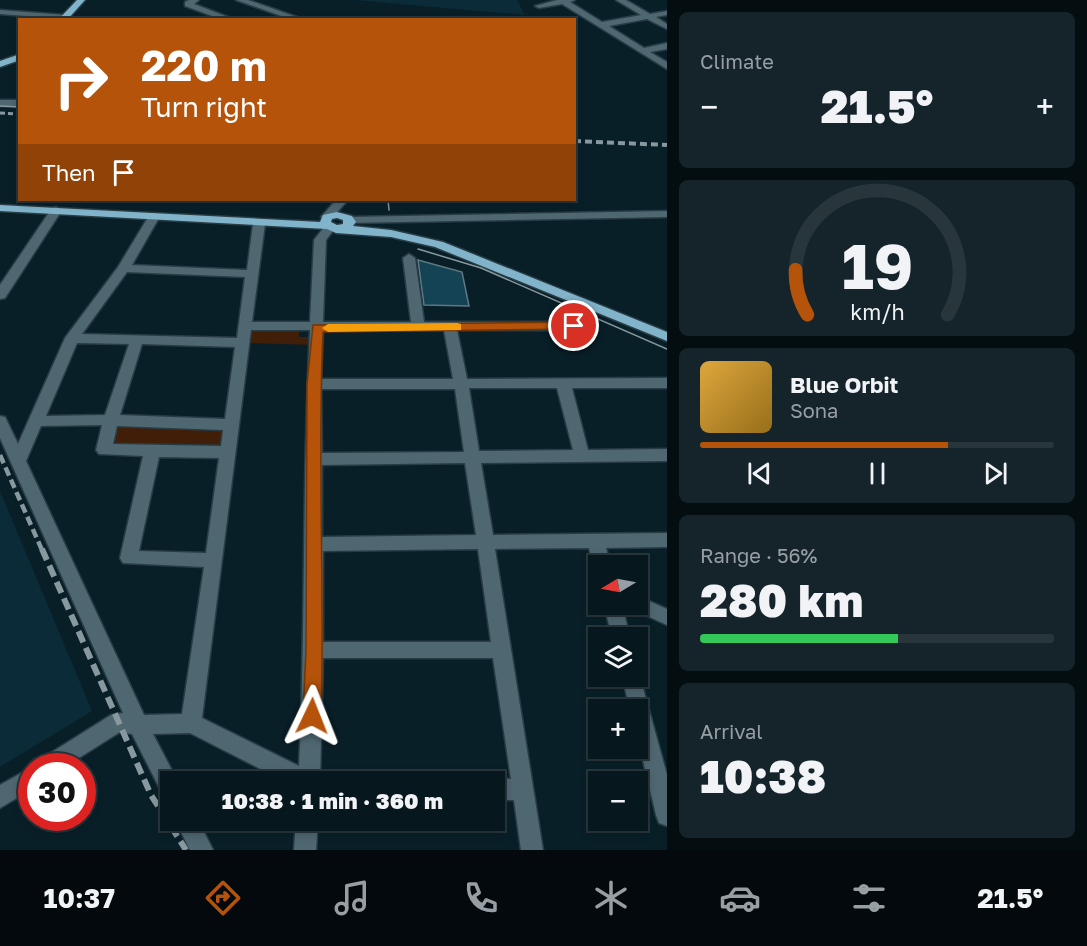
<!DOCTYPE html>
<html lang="en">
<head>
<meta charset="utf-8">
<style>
	body { margin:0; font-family:"Golos Text",sans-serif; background:#15242b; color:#f1f3f6; height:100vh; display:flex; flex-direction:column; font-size:22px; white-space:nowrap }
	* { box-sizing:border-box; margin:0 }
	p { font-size:20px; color:#989fa4 }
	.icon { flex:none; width:33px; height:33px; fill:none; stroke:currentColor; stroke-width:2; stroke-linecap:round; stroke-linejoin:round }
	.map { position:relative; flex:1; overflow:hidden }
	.details { display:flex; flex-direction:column; gap:12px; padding:12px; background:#040d10; width:420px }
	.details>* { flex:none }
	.top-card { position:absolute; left:18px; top:18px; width:558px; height:183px; border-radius:0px; box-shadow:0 3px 9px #0003,0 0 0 2px #28363c; background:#b45309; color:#fff; overflow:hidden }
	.needle { width:39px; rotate:260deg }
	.tools { position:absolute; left:588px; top:555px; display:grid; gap:12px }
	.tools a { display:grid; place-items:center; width:60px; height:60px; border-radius:0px; background:#07171e; box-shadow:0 3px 9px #0003,0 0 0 2px #28363c; font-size:30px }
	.speed { position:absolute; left:18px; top:753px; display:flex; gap:12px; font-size:30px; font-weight:700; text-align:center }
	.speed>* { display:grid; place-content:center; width:78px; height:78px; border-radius:50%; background:#07171e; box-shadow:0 3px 9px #0003,0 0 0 2px #28363c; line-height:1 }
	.speed .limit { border:9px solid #d22; background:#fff; color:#111 }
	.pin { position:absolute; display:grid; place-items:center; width:51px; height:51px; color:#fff; margin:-26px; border:3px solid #fff; border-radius:50%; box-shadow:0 2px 6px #0007 }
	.me { position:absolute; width:66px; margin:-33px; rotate:2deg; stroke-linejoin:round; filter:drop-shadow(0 0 4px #0008) }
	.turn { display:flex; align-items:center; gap:21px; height:126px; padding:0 24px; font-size:27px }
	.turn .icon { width:78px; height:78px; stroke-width:2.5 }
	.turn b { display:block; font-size:42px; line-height:51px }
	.then { display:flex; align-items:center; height:57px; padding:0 24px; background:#0003; gap:12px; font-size:22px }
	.big { font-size:45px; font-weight:800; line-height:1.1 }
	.details .widget { flex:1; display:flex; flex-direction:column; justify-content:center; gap:9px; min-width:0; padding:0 21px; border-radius:9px; background:#15242b }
	.details .dial { align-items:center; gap:0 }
	.dial svg { height:156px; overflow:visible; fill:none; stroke:#28363c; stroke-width:7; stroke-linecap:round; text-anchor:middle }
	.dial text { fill:#f1f3f6; stroke:none }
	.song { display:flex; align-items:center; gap:18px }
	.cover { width:72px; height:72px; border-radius:9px; background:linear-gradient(135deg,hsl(40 70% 55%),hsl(40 70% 35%)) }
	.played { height:6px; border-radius:3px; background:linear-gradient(90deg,#b45309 70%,#28363c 70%) }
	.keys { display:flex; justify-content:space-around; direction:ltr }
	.heat { display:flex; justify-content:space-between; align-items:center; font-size:33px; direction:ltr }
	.charge { height:9px; border-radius:4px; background:linear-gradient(90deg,#34c759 56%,#28363c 0) }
	.trip { position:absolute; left:160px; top:771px; width:345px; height:60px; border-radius:0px; background:#07171e; box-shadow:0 3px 9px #0003,0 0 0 2px #28363c; font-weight:800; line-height:60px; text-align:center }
	.dock { display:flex; height:96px; justify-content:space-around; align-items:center; background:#03090c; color:#989fa4 }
	.dock .icon { width:42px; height:42px }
	.dock .selected { color:#b45309 }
	.dock b { font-size:27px; color:#f1f3f6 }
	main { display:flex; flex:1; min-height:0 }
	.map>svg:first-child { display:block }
</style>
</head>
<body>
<main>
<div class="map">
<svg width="667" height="850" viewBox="0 0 667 850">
	<rect width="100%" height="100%" fill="#091f28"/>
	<g fill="#0a2b37">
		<polygon points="354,0 517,0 525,15"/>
		<polygon points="0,491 92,711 0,767"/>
	</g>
	<g fill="#411e07">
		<polygon points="244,326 299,327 299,337 317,337 317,345 242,343"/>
		<polygon points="111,420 230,425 227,452 104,450"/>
	</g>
	<polygon fill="#144355" stroke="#607883" stroke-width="1.5" points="418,260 462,272 469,306 424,305"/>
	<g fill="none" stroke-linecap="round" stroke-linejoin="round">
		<g stroke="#283c45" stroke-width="3">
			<g id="minor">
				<polygon points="189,0 199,0 194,4 236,20 223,20 185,6 185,2"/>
				<polygon points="236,0 248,0 297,17 295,20 285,20 287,18"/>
				<polygon points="557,0 575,0 570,2 602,22 641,15 616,0 626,0 650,14 667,11 667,15 656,17 667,24 667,29 647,19 609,26 644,48 667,43 667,49 650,52 667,62 667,69 562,4 539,8 535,6"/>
				<polygon points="0,10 65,15 69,17 65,19 0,14"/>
				<rect x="0" y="100" width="20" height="6"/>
				<polygon points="336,200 348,200 331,219 323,219 321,217"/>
				<polygon points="56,207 62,210 5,298 0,299 0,285 52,208"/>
				<polygon points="667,211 667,217 349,223 343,220 349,217"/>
				<path d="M154 213 160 216 132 265 247 270 253 224 255 222H263L265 224 252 322H310L314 240 325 226 329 224 335 228 326 240 323 322H411L403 258 409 254 415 258 424 322H574L581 326 574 330H457L467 379 667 378V388H572L588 450 667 449V461L481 463 493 535 667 533V547L606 548 611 566H598V572L593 566 589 548 495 549 543 850H521L514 800H495V782H488L495 778 511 779 493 658H323L320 782H286L190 733 153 734 178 782H171V801L164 797 132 734 120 732 66 766H38L41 759 111 715 123 713 0 438V416L5 417 18 444 65 338 118 267 150 214ZM127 272 245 277 237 338 82 334ZM251 330H310C302 475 306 621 299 766L202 718ZM323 330H444L453 379H321ZM77 343 129 344 105 415 46 416ZM142 344 235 347 225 419 120 415ZM469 388H557L573 450 479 451ZM321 389H455L464 452 322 453ZM102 425 96 450 99 454 143 456 120 558 123 563 204 567 182 714 144 715 26 461 41 426ZM117 426 223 430 221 446 113 444ZM159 457 219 458 206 553 139 551ZM465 463 476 535 322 537V465ZM478 549 491 642H323V551Z"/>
				<polygon points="638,596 667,609 667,625 632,609 629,604 638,604"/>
				<polygon points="604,604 622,604 630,638 612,638"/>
				<polygon points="638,670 667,775 667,826 659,823 656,815 638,740 638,710 630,710 622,676 638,676"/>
				<polygon points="32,767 32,789 0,808 0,785"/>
				<polygon points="175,820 198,820 213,850 190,850"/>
				<polygon points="296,820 318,820 316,850 294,850"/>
			</g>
		</g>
		<g stroke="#283c45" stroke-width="3">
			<g id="major">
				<polygon points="77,0 85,0 67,20 58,20"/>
				<polygon points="20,54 20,60 0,67 0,61"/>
				<path d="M0 205 320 222 323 215 337 212 352 216 356 222 353 226 391 230 443 242 667 332V341L435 247 391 237 336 233 327 229 0 211ZM337 218 343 220V224L337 225 331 222 332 219Z"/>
			</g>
		</g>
		<use href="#minor" fill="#4f6771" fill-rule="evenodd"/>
		<use href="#major" fill="#81b3ca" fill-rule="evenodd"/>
		<g stroke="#87989f" stroke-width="1.5">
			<polyline points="0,106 20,107"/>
			<polyline points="388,200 389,210"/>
			<polyline points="418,249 481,268 667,349"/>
		</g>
		<polyline stroke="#87989f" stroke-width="3" stroke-dasharray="5 3" stroke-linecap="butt" points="0,113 20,114"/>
		<polyline stroke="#87989f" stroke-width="4" stroke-dasharray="7 4" stroke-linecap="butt" points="574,141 667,145"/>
		<polyline stroke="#87989f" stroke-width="4.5" stroke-dasharray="9 4.5" stroke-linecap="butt" points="0,455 42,550"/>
		<polyline stroke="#87989f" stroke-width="6" stroke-dasharray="12 6" stroke-linecap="butt" points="42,549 151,795 186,850"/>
	</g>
	<path fill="#b45309" stroke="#753606" stroke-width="1.5" d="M574 322 578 323V329L323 332C317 459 325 588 321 716L318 722 312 724 305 722 303 716 306 650 307 384 313 325Z"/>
	<polygon fill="#f59e0b" points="457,323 461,324 461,330 328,332 322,328 328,324"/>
</svg>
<div class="tools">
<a><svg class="needle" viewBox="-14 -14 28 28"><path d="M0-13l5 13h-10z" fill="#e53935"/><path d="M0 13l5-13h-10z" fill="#989fa4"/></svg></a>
<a><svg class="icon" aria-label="layers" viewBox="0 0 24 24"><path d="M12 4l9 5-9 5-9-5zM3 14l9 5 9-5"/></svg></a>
<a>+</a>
<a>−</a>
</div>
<div class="speed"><div class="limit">30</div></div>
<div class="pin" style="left:574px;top:326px;background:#d93025"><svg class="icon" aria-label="arrive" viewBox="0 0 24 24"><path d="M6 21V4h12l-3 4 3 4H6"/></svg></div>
<svg class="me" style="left:312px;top:716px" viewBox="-20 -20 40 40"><path d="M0-17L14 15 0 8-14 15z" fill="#b45309" stroke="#fff" stroke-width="4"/></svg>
<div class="trip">10:38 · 1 min · 360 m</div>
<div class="top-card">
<div class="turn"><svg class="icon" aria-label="right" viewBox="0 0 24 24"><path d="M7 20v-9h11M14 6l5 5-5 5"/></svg><div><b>220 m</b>Turn right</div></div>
<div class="then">Then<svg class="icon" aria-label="arrive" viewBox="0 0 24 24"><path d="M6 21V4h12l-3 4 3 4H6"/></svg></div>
</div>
</div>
<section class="details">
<div class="widget"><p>Climate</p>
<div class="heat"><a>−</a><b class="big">21.5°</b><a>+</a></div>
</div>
<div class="widget dial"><svg viewBox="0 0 100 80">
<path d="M14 69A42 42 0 1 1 86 69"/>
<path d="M14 69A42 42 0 0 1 8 46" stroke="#b45309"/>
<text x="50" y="56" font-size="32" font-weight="700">19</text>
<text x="50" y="72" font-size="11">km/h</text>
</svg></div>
<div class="widget">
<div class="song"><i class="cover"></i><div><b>Blue Orbit</b><p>Sona</p></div></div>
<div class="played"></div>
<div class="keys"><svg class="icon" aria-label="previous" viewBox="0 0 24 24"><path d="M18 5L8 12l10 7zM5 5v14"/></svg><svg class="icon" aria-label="pause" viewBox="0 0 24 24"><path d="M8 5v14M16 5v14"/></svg><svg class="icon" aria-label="next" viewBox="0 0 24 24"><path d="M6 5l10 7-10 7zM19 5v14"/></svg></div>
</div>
<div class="widget"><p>Range · 56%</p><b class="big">280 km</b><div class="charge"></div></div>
<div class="widget"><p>Arrival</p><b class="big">10:38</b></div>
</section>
</main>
<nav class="dock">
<b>10:37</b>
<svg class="icon selected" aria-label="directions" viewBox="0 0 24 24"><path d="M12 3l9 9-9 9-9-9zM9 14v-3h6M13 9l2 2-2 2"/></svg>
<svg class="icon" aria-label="music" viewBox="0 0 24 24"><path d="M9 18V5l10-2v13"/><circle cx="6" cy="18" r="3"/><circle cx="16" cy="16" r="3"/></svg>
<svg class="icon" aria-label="phone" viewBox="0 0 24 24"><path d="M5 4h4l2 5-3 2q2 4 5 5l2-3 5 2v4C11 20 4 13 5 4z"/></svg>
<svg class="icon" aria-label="climate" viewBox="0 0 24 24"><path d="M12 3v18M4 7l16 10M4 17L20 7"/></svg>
<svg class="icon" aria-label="car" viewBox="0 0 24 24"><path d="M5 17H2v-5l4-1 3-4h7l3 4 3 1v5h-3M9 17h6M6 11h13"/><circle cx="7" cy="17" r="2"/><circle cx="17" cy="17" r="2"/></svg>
<svg class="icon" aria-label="filters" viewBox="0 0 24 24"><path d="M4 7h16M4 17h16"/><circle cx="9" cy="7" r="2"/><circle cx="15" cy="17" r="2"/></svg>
<b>21.5°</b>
</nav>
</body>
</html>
